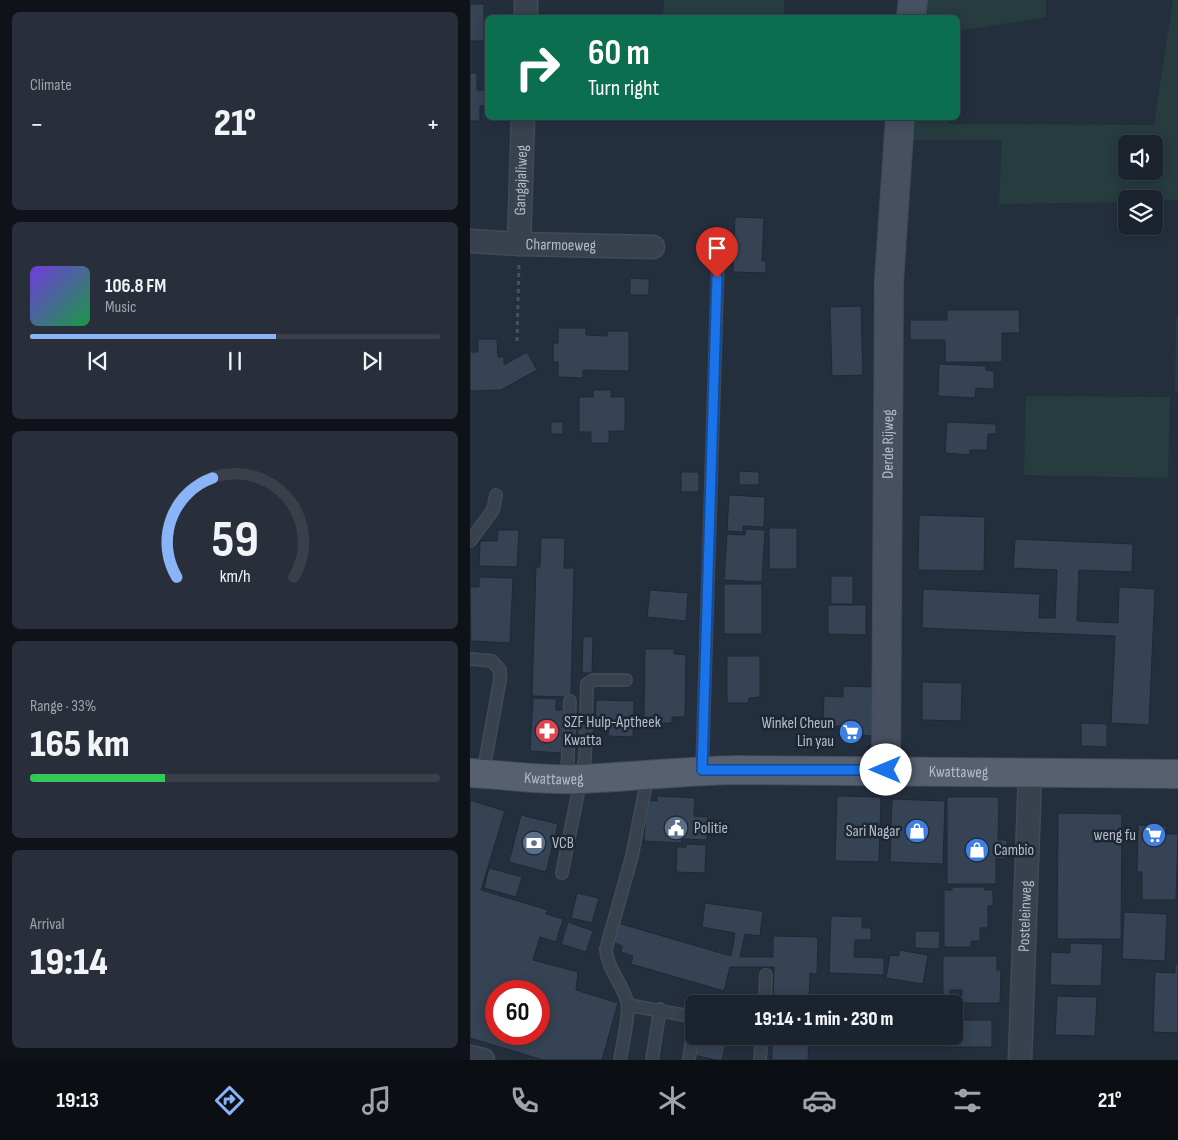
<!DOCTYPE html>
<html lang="en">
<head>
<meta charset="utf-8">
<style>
	body { margin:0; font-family:"Sofia Sans Condensed",sans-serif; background:#282f3a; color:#f1f3f6; height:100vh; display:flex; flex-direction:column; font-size:19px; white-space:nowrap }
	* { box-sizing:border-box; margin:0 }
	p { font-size:16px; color:#a0a4aa }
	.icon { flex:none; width:28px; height:28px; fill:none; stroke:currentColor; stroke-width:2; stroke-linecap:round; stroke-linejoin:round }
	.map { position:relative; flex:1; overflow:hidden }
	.sheet { display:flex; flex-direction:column; gap:12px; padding:12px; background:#0f1319; width:470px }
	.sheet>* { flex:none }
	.guide { position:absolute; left:15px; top:15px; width:475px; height:105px; border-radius:8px; box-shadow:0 2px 12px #0003,0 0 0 1px #39404a; background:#0b6e4f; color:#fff; overflow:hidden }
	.buttons { position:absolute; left:648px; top:135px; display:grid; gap:10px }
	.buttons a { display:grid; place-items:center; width:45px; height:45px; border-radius:8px; background:#1b232e; box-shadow:0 2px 12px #0003,0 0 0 1px #39404a; font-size:25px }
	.speed { position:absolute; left:15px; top:980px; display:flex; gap:10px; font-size:25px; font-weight:700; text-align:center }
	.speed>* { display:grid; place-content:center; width:65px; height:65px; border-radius:50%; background:#1b232e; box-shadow:0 2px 12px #0003,0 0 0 1px #39404a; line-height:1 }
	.speed .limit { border:8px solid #d22; background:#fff; color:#111 }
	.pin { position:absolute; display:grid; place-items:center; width:42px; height:42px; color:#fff; margin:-51px -21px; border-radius:50% 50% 50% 0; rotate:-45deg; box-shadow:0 0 5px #0007 }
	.pin .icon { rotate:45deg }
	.me { position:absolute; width:55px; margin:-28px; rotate:270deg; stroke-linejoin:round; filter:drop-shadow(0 0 4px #0008) }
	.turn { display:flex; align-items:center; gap:18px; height:105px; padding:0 20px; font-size:22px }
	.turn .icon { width:65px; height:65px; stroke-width:2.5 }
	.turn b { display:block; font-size:35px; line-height:42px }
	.big { font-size:38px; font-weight:800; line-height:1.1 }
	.sheet .card { flex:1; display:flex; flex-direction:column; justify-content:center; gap:8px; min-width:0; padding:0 18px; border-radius:8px; background:#282f3a }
	.sheet .dial { align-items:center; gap:0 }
	.dial svg { height:130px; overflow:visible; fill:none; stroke:#39404a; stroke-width:7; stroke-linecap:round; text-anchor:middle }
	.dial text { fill:#f1f3f6; stroke:none }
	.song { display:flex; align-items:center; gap:15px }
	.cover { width:60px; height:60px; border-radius:8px; background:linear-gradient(135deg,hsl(260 70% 55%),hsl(140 70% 35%)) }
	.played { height:5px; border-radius:2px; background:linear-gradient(90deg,#8ab4f8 60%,#39404a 60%) }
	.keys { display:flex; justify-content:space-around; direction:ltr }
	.heat { display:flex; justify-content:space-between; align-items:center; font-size:28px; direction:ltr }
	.charge { height:8px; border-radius:4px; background:linear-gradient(90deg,#34c759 33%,#39404a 0) }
	.trip { position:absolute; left:215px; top:995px; width:278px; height:50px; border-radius:8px; background:#1b232e; box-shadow:0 2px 12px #0003,0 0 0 1px #39404a; font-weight:800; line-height:50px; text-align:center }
	.menu { display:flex; height:80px; justify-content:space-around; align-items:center; background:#0b0e12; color:#a0a4aa }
	.menu .icon { width:35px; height:35px }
	.menu .on { color:#8ab4f8 }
	.menu b { font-size:22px; color:#f1f3f6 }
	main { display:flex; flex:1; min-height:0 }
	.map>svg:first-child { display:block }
</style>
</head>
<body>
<main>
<section class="sheet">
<div class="card"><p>Climate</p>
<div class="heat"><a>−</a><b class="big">21°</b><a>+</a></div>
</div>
<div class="card">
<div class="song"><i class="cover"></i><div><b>106.8 FM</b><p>Music</p></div></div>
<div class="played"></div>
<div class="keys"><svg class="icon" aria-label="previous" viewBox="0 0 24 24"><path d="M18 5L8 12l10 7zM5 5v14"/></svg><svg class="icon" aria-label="pause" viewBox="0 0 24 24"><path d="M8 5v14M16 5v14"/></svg><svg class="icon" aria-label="next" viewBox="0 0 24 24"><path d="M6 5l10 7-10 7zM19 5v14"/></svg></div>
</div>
<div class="card dial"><svg viewBox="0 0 100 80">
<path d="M14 69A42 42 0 1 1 86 69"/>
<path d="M14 69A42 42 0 0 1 36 8" stroke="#8ab4f8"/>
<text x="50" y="56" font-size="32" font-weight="700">59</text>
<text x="50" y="72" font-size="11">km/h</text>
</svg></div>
<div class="card"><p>Range · 33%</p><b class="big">165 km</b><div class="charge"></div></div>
<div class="card"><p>Arrival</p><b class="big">19:14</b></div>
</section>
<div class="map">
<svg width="708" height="1060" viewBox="0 0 708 1060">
	<rect width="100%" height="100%" fill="#242f3e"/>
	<g fill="#263c3f" fill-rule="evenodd">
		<polygon points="194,0 314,0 314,17 193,17"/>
		<polygon points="456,0 576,0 576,17 488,31 488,18 453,18"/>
		<path d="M703 0H708V200L684 201V199H656V202L529 204 532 140H438L441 118H479V124L684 125ZM656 144H684V171H656Z"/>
		<polygon points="708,317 708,391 705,391 706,318"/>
		<polygon points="556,396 700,397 698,478 554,475"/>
	</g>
	<g fill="#364354" stroke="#1f2835" fill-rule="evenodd">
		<rect x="0" y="4" width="14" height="37"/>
		<polygon points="0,73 7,73 7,90 18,90 18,106 10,106 10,121 0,121"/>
		<polygon points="265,217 294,218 292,261 296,261 296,273 263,272"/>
		<polygon points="160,278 179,279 179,295 160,295"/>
		<polygon points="391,306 393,375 362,376 360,307"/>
		<polygon points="477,310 549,310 550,333 532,333 532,362 475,362 475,340 440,340 440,320 477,320"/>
		<polygon points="88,328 116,328 116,335 137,336 137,331 159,331 159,371 113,370 113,378 88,377 88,362 83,362 83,343 88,343"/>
		<polygon points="8,339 27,339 28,357 34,357 34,365 57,352 67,370 31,390 0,391 0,352 8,352"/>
		<polygon points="469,364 516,366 516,370 524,371 524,389 506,388 505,398 468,396"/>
		<polygon points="123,390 141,390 141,397 155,397 155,431 139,431 139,443 121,443 121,432 109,432 109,397 123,397"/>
		<rect x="81" y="422" width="12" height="12"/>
		<polygon points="477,422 526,424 526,434 518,434 517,450 500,450 500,455 475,453"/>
		<polygon points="269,471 289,472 289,485 269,485"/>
		<rect x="211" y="472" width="18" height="20"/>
		<polygon points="259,495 295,497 294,527 273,526 273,532 257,531"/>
		<polygon points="449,515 515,517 514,571 448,570"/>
		<rect x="299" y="528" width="28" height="41"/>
		<polygon points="276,529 295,530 292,582 254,580 257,534 275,535"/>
		<polygon points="28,530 49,530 47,567 9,566 10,541 27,541"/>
		<polygon points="71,538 95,538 94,568 104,568 101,697 62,696 66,567 70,567"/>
		<polygon points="545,539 663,544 662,572 609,570 607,621 648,623 649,587 685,589 679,725 641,723 645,636 452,628 453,589 570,594 569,618 585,618 587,570 543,568"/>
		<rect x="361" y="576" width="22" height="28"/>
		<polygon points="9,577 43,578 40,643 1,641 0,587 9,587"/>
		<rect x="254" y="584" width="38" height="50"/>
		<polygon points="180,590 218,593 216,621 177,617"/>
		<polygon points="358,605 396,605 396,635 358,634"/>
		<polygon points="113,636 123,637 122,673 112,673"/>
		<polygon points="175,649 204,649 204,654 216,655 215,717 202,717 202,723 183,723 183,718 174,718"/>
		<polygon points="257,656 290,656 290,697 279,698 278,703 257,703"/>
		<polygon points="452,682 492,683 491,721 452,720"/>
		<polygon points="373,686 403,687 402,705 409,705 408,736 373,735 374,726 353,726 354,696 373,697"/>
		<polygon points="63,698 86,699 86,710 93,710 91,753 60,751"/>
		<polygon points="126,700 164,701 163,737 138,736 139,727 125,727"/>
		<polygon points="611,723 637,724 637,747 611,746"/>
		<polygon points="187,796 225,798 224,816 238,817 237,840 212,839 211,843 174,841 177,800 187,801"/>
		<polygon points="367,796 411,797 409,862 365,861"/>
		<polygon points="477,797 529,797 528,840 537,840 537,859 526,859 526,884 477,884"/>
		<polygon points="422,799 475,801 473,864 420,862"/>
		<path d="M0 800 35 811 11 890 78 910 76 914 93 919 86 942 70 937 63 960 108 972 106 990 148 1003 132 1060H73L0 1038ZM26 991H69V1034H26Z"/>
		<polygon points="588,813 652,814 651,939 587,939"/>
		<polygon points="51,815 88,824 76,872 39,862"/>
		<polygon points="668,825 697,826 696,834 708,834 706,900 672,900 672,872 667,872"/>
		<polygon points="216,844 236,845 235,873 206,872 207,847 216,847"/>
		<polygon points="19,868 52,877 46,897 14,888"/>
		<polygon points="482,887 515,887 515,890 523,890 523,906 518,906 518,928 510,928 510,941 501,941 501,947 474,947 474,890 482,890"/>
		<polygon points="107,893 129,898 122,923 101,918"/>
		<polygon points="235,903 293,911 290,936 275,934 270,957 303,957 303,936 348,937 347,974 340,973 339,1004 303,1004 304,967 260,967 254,991 161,964 163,956 151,952 152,946 143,942 148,923 261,956 265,933 232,927"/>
		<polygon points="654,912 697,914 695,961 652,959"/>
		<polygon points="361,916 392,917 392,928 401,928 401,940 385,940 384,957 414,958 414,975 359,973"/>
		<polygon points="98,922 123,931 116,952 91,944"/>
		<polygon points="445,931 470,931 469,949 445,948"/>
		<polygon points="600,943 633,944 631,986 580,985 581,952 600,953"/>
		<polygon points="429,950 458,955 453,984 416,978 420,955 429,956"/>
		<polygon points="473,956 527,956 527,970 531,970 530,1003 491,1003 492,990 480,990 480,996 473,996"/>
		<polygon points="705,964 708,964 708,1033 683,1032 685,972 705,973"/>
		<polygon points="587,996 627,997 625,1036 585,1035"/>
		<polygon points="484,1020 522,1020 522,1047 476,1047 476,1036 484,1036"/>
		<polygon points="228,1036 258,1036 252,1060 245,1060 224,1055"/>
		<polygon points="302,1036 339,1036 338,1060 302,1060"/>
	</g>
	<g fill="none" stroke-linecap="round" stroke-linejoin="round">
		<g stroke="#414a57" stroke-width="14">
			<g id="lane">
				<polyline points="0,541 23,510 26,495"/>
				<polyline points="0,659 22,661 30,670 30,680 13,773"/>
				<polyline points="232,771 248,258"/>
				<polyline points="97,779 100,701"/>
				<polyline points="92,873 115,758 117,684 123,680 156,680"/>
				<polyline points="295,1004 296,975"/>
				<polyline points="158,1005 224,1017"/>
				<path d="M150 1060C152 1047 160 1014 157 1002 153 983 137 970 136 949L162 856 178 775"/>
				<polyline points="182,1060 190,1009"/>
				<polyline points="219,1060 224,1023"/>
				<polyline points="290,1060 292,1036"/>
			</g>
		</g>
		<g stroke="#414a57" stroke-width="25">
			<g id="street">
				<polyline points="56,18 56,0"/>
				<path id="s1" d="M0 241 49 244 183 247"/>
				<path id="s2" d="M49 244 53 118"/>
				<polyline points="0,1057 13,1060"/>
				<path id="s3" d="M550 1060 560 774"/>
			</g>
		</g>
		<g stroke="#414a57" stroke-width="30">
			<g id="secondary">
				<polyline points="441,18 443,0"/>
				<path id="s4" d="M416 770 419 281 430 118"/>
			</g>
		</g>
		<g stroke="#414a57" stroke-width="30">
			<g id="primary">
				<path id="s5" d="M0 773C37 775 73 781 110 779 161 777 213 771 265 770 413 770 560 774 708 774"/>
			</g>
		</g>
		<polyline stroke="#3f5557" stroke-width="3" stroke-dasharray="4 4" stroke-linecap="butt" points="47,341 49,264"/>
		<use href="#lane" stroke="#38414e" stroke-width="11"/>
		<use href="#street" stroke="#38414e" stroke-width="22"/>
		<use href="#secondary" stroke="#465061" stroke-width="28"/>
		<use href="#primary" stroke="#56606e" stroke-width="28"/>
	</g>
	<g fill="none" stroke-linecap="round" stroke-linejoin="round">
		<g stroke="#114b97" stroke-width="12">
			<polyline id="route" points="247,278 232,770 416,770"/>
		</g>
		<use href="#route" stroke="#1a73e8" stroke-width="9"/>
	</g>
	<defs>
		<g id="pharmacy-disc" transform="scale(1.25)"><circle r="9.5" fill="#e0444e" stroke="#1d2633"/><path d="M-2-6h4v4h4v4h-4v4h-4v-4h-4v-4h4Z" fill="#fff"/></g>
		<g id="supermarket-disc" transform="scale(1.25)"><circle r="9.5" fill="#3f7fe0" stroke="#1d2633"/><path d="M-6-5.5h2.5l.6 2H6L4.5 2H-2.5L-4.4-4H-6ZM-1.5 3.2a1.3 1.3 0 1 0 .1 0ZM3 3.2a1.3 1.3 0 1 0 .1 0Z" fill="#fff"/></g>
		<g id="civic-disc" transform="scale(1.25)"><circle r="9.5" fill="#5c6f8a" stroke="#1d2633"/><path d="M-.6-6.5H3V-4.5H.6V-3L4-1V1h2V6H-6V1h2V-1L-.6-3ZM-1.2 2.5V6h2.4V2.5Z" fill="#fff"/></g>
		<g id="shop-disc" transform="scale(1.25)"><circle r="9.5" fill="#3f7fe0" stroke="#1d2633"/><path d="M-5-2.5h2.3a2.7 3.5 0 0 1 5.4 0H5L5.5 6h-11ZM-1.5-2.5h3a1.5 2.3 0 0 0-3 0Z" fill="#fff"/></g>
		<g id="bank-disc" transform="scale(1.25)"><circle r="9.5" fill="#5c6f8a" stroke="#1d2633"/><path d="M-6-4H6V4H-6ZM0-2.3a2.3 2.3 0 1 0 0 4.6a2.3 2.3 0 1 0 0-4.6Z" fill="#fff"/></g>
	</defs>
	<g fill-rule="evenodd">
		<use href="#pharmacy-disc" x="77" y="731"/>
		<use href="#supermarket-disc" x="381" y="732"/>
		<use href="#civic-disc" x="206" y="828"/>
		<use href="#shop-disc" x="447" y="831"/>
		<use href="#supermarket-disc" x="684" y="835"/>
		<use href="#bank-disc" x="64" y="843"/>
		<use href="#shop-disc" x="507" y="850"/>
	</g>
	<g text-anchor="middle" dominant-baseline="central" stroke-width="5" stroke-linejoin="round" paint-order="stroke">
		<g font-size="16" fill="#b4bcc9" stroke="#1d2633">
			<text stroke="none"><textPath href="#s2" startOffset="64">Gangajaliweg</textPath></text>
			<text stroke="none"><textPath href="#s1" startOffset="91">Charmoeweg</textPath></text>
			<text stroke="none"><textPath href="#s4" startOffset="326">Derde Rijweg</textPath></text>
			<text stroke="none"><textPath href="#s5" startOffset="489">Kwattaweg</textPath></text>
			<text stroke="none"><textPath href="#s5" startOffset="84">Kwattaweg</textPath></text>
			<text stroke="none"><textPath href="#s3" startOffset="144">Posteleinweg</textPath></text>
		</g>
		<g font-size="16" fill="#b4bcc9" stroke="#1d2633" text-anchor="start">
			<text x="94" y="722">SZF Hulp-Aptheek<tspan x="94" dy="18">Kwatta</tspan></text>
			<text x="364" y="723" text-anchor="end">Winkel Cheun<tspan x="364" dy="18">Lin yau</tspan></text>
			<text x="224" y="828">Politie</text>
			<text x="430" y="831" text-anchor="end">Sari Nagar</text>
			<text x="666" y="835" text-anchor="end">weng fu</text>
			<text x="82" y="843">VCB</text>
			<text x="524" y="850">Cambio</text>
		</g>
	</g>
</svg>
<div class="buttons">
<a><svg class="icon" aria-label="sound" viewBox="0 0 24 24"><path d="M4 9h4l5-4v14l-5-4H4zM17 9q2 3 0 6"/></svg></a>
<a><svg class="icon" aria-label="layers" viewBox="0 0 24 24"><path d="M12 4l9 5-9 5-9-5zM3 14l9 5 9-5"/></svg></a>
</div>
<div class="speed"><div class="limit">60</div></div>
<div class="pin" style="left:247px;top:278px;background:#d93025"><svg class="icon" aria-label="arrive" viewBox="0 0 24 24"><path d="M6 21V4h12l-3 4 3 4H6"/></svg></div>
<svg class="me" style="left:416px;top:770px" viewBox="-20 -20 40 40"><circle r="19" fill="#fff"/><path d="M0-13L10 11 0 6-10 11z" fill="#1a73e8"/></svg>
<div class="trip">19:14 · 1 min · 230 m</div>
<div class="guide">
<div class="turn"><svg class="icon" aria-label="right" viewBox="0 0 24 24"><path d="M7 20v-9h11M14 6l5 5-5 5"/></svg><div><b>60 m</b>Turn right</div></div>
</div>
</div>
</main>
<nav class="menu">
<b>19:13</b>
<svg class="icon on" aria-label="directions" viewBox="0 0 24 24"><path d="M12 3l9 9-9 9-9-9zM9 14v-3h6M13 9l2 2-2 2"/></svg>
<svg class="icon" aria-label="music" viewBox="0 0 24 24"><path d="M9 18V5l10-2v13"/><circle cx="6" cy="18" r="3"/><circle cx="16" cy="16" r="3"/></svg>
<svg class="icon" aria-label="phone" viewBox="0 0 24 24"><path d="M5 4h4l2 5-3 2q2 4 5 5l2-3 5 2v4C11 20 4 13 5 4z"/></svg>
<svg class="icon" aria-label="climate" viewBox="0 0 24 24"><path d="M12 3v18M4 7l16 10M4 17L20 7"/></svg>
<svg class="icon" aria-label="car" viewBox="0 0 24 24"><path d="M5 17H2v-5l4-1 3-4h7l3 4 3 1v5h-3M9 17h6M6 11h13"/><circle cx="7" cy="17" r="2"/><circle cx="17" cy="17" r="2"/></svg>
<svg class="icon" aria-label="filters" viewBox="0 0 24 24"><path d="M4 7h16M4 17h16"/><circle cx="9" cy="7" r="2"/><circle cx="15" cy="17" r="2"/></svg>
<b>21°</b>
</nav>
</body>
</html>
